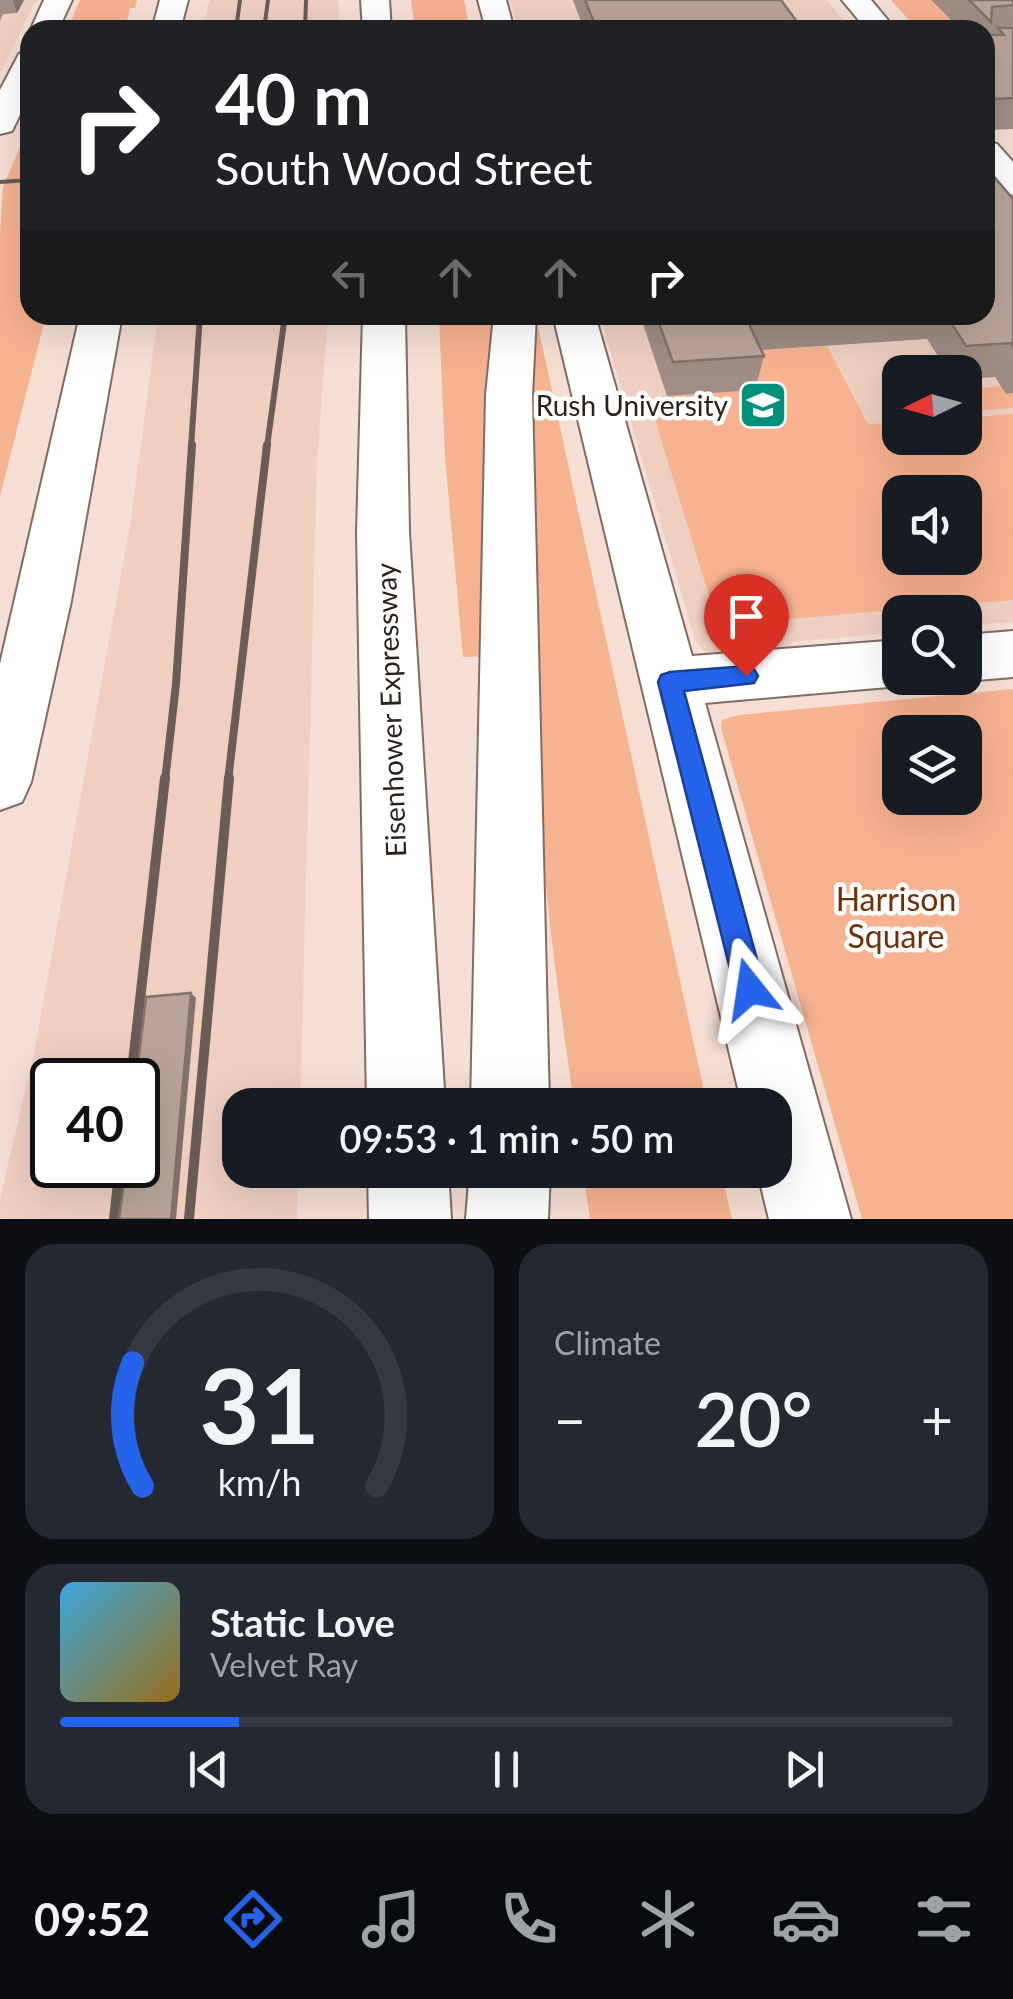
<!DOCTYPE html>
<html lang="en">
<head>
<meta charset="utf-8">
<style>
	body { margin:0; font-family:Lato,sans-serif; background:#242831; color:#f1f3f6; height:100vh; display:flex; flex-direction:column; font-size:38px; white-space:nowrap }
	* { box-sizing:border-box; margin:0 }
	p { font-size:32px; color:#9ea1a6 }
	.icon { flex:none; width:55px; height:55px; fill:none; stroke:currentColor; stroke-width:2; stroke-linecap:round; stroke-linejoin:round }
	.map { position:relative; height:1219px; overflow:hidden }
	.details { display:flex; flex-direction:column; gap:25px; padding:25px; background:#0d0f14; flex:1 }
	.details>* { flex:none }
	.hud { position:absolute; left:20px; top:20px; width:975px; height:305px; border-radius:30px; box-shadow:0 10px 40px #0002; background:#202124; color:#fff; overflow:hidden }
	.needle { width:65px; rotate:265deg }
	.fabs { position:absolute; left:882px; top:355px; display:grid; gap:20px }
	.fabs a { display:grid; place-items:center; width:100px; height:100px; border-radius:20px; background:#171b24; box-shadow:0 10px 40px #0002; font-size:50px }
	.speed { position:absolute; left:30px; top:1058px; display:flex; gap:20px; font-size:50px; font-weight:700; text-align:center }
	.speed>* { display:grid; place-content:center; width:130px; height:130px; border-radius:50%; background:#171b24; box-shadow:0 10px 40px #0002; line-height:1 }
	.speed .limit { border:5px solid #111; border-radius:15px; background:#fff; color:#111 }
	.pin { position:absolute; display:grid; place-items:center; width:85px; height:85px; color:#fff; margin:-102px -42px; border-radius:50% 50% 50% 0; rotate:-45deg; box-shadow:0 0 10px #0007 }
	.pin .icon { rotate:45deg }
	.me { position:absolute; width:110px; margin:-55px; rotate:345deg; stroke-linejoin:round; filter:drop-shadow(0 0 8px #0008) }
	.turn { display:flex; align-items:center; gap:35px; height:210px; padding:0 30px; font-size:45px }
	.turn .icon { width:130px; height:130px; stroke-width:2.5 }
	.turn b { display:block; font-size:70px; line-height:85px }
	.lanes { display:flex; align-items:center; height:95px; padding:0 30px; background:#0003; justify-content:center; gap:50px; direction:ltr }
	.lanes .off { opacity:.35 }
	.big { font-size:75px; font-weight:600; line-height:1.1 }
	.details .widget { flex:1; display:flex; flex-direction:column; justify-content:center; gap:15px; min-width:0; padding:0 35px; border-radius:30px; background:#242831 }
	.details .dial { align-items:center; gap:0 }
	.dial svg { height:260px; overflow:visible; fill:none; stroke:#363941; stroke-width:7; stroke-linecap:round; text-anchor:middle }
	.dial text { fill:#f1f3f6; stroke:none }
	.song { display:flex; align-items:center; gap:30px }
	.cover { width:120px; height:120px; border-radius:15px; background:linear-gradient(135deg,hsl(200 70% 55%),hsl(40 70% 35%)) }
	.played { height:10px; border-radius:5px; background:linear-gradient(90deg,#2563eb 20%,#363941 20%) }
	.keys { display:flex; justify-content:space-around; direction:ltr }
	.heat { display:flex; justify-content:space-between; align-items:center; font-size:55px; direction:ltr }
	.details .tiles { flex:1; display:grid; gap:25px; grid-template-columns:1fr 1fr }
	.widget:last-child { grid-column:span 2 }
	.trip { position:absolute; left:222px; top:1088px; width:570px; height:100px; border-radius:30px; background:#171b24; box-shadow:0 10px 40px #0002; font-weight:600; line-height:100px; text-align:center }
	.tab-bar { display:flex; height:160px; justify-content:space-around; align-items:center; background:#090b0e; color:#9ea1a6 }
	.tab-bar .icon { width:70px; height:70px }
	.tab-bar .on { color:#2563eb }
	.tab-bar b { font-size:45px; color:#f1f3f6 }
	.map>svg:first-child { display:block }
</style>
</head>
<body>
<div class="map">
<svg width="1013" height="1219" viewBox="0 0 1013 1219">
	<rect width="100%" height="100%" fill="#f5ded3"/>
	<g fill="#eecfc0" fill-rule="evenodd">
		<polygon points="0,0 36,0 0,74"/>
		<polygon points="210,0 338,0 339,30 201,30"/>
		<polygon points="510,0 827,0 851,30 519,30"/>
		<path d="M1013 239V622L965 626V612H900V632L792 642 786 654 716 658 704 652 695 640 600 315H985ZM900 372H965V438H900ZM900 492H965V558H900Z"/>
		<path d="M158 315H328L317 461 300 1105H240V1170H298L297 1219H0V1199L34 1053 131 520ZM52 1080H138V1165H52Z"/>
	</g>
	<g fill="#f7b290" fill-rule="evenodd">
		<polygon points="80,0 137,0 135,8 130,8 125,30 67,30"/>
		<polygon points="411,0 464,0 470,30 415,30"/>
		<polygon points="891,0 931,0 960,29 985,30 918,30"/>
		<polygon points="22,142 30,142 30,315 46,315 0,496 0,234 3,187"/>
		<polygon points="439,315 492,315 485,656 463,657 445,456"/>
		<path d="M536 317 707 1105H574C559 997 543 890 538 781 530 627 530 472 531 318Z"/>
		<path d="M827 346 868 424 900 423V438H965V418L1013 414V600L718 625 648 397 755 390 739 352ZM900 492H965V558H900Z"/>
		<polygon points="1001,386 1013,393 1013,408 965,412 965,389"/>
		<path d="M1013 689V1219H862L721 728 722 720 739 715ZM900 732H965V798H900Z"/>
		<polygon points="583,1170 721,1170 732,1219 590,1219"/>
	</g>
	<g fill="none" stroke-linecap="round" stroke-linejoin="round">
		<g stroke="#806c62" stroke-width="4">
			<g id="secondary">
				<polygon points="44,0 72,0 58,30 30,31"/>
				<polygon points="478,0 506,0 514,30 486,30"/>
				<polygon points="842,0 871,0 896,30 867,30"/>
				<polygon points="30,51 30,94 12,131 0,134 0,90 19,54"/>
				<path d="M985 141 997 144 1013 162V195C985 188 985 166 985 141Z"/>
				<polygon points="553,315 595,315 692,656 900,640 900,678 921,678 900,686 705,703 851,1219 769,1219 757,1170 775,1170 775,1105 742,1105"/>
				<polygon points="1013,631 1013,677 965,681 954,678 965,678 965,635"/>
			</g>
		</g>
		<g stroke="#806c62" stroke-width="4">
			<g id="highway">
				<polygon points="160,0 188,0 180,30 152,30"/>
				<polygon points="361,0 389,0 391,30 363,30"/>
				<polygon points="80,315 122,315 71,601 31,782 22,802 0,810 0,664"/>
				<polygon points="363,315 405,315 409,532 445,1105 367,1105 357,532"/>
				<polygon points="494,315 536,315 532,395 549,1105 471,1105 486,395"/>
				<polygon points="368,1170 448,1170 451,1219 369,1219"/>
				<polygon points="470,1170 550,1170 548,1219 466,1219"/>
			</g>
		</g>
		<use href="#secondary" fill="#fff" fill-rule="evenodd"/>
		<use href="#highway" fill="#fff" fill-rule="evenodd"/>
		<g stroke="#6a5d57" stroke-width="4">
			<polyline points="236,30 240,0"/>
			<polyline points="264,30 268,0"/>
			<polyline points="305,30 306,0"/>
			<polyline points="0,182 30,180"/>
		</g>
		<g stroke="#6a5d57" stroke-width="6">
			<polyline points="191,447 200,315"/>
			<polyline points="267,447 285,315"/>
		</g>
		<g stroke="#6a5d57" stroke-width="8">
			<polyline points="165,781 176,684 192,445"/>
			<polyline points="228,781 267,445"/>
		</g>
		<g stroke="#6a5d57" stroke-width="10">
			<polyline points="131,1080 165,778"/>
			<polyline points="114,1219 120,1165"/>
			<polyline points="189,1219 229,778"/>
		</g>
	</g>
	<g fill="#a08d84">
		<polygon points="0,0 24,0 17,13 3,14 0,21"/>
		<polygon points="573,0 781,0 803,30 584,30"/>
		<polygon points="931,0 1013,0 1013,129 985,130 985,30 961,30"/>
		<polygon points="1013,199 1013,393 1006,394 995,377 965,379 965,372 948,372 927,339 761,350 764,356 755,390 667,396 640,315 985,315"/>
	</g>
	<g fill="#82736b">
		<polygon points="13,0 24,0 17,13"/>
		<polygon points="995,99 985,125 985,108"/>
		<polygon points="191,993 196,998 176,1219 171,1219"/>
	</g>
	<g fill="#baa499" stroke="#82736b" stroke-width="2.5">
		<polygon points="585,0 781,0 803,30 597,30"/>
		<polygon points="969,0 1013,0 1013,5 992,7 991,22"/>
		<polygon points="998,28 1013,28 1013,98 995,99 985,108 985,35 1004,35"/>
		<polygon points="985,166 1013,199 1013,346 1011,343 966,346 946,315 985,315"/>
		<polygon points="656,315 796,315 746,318 764,356 673,362"/>
		<polygon points="191,993 171,1219 119,1219 126,1165 138,1165 138,1080 136,1080 146,997"/>
	</g>
	<polygon fill="#2563eb" stroke="#184099" stroke-width="2.5" points="746,666 754,669 758,676 754,683 684,691 765,989 761,999 750,1004 739,999 735,989 658,682 661,675 670,672"/>
	<defs>
		<g id="university-square" transform="scale(2.5)"><rect x="-9" y="-9" width="18" height="18" rx="4" fill="#00917d" stroke="#fff"/><path d="M0-5L7-2L0 1L-7-2ZM-4 1L0 2.5L4 1V4Q0 6-4 4Z" fill="#fff"/></g>
	</defs>
	<g fill-rule="evenodd">
		<use href="#university-square" x="763" y="405"/>
	</g>
	<g text-anchor="middle" dominant-baseline="central" stroke-width="9" stroke-linejoin="round" paint-order="stroke">
		<g font-size="28" fill="#2b221e" stroke="#fff" text-anchor="end">
			<text x="728" y="405">Rush University</text>
		</g>
		<g font-size="28" fill="#2b221e" stroke="#fff">
			<text transform="translate(390 710) rotate(-92)">Eisenhower Expressway</text>
		</g>
		<g font-size="32" fill="#6f3008" stroke="#fff">
			<text x="896" y="898">Harrison<tspan x="896" dy="37">Square</tspan></text>
		</g>
	</g>
</svg>
<div class="fabs">
<a><svg class="needle" viewBox="-14 -14 28 28"><path d="M0-13l5 13h-10z" fill="#e53935"/><path d="M0 13l5-13h-10z" fill="#9ea1a6"/></svg></a>
<a><svg class="icon" aria-label="sound" viewBox="0 0 24 24"><path d="M4 9h4l5-4v14l-5-4H4zM17 9q2 3 0 6"/></svg></a>
<a><svg class="icon" aria-label="search" viewBox="0 0 24 24"><circle cx="10" cy="10" r="6"/><path d="M15 15l6 6"/></svg></a>
<a><svg class="icon" aria-label="layers" viewBox="0 0 24 24"><path d="M12 4l9 5-9 5-9-5zM3 14l9 5 9-5"/></svg></a>
</div>
<div class="speed"><div class="limit">40</div></div>
<div class="pin" style="left:746px;top:676px;background:#d93025"><svg class="icon" aria-label="arrive" viewBox="0 0 24 24"><path d="M6 21V4h12l-3 4 3 4H6"/></svg></div>
<svg class="me" style="left:750px;top:989px" viewBox="-20 -20 40 40"><path d="M0-17L14 15 0 8-14 15z" fill="#2563eb" stroke="#fff" stroke-width="4"/></svg>
<div class="trip">09:53 · 1 min · 50 m</div>
<div class="hud">
<div class="turn"><svg class="icon" aria-label="right" viewBox="0 0 24 24"><path d="M7 20v-9h11M14 6l5 5-5 5"/></svg><div><b>40 m</b>South Wood Street</div></div>
<div class="lanes"><svg class="icon off" aria-label="left" viewBox="0 0 24 24"><path d="M17 20v-9H6M10 6l-5 5 5 5"/></svg><svg class="icon off" aria-label="ahead" viewBox="0 0 24 24"><path d="M12 20V5M6 11l6-6 6 6"/></svg><svg class="icon off" aria-label="ahead" viewBox="0 0 24 24"><path d="M12 20V5M6 11l6-6 6 6"/></svg><svg class="icon" aria-label="right" viewBox="0 0 24 24"><path d="M7 20v-9h11M14 6l5 5-5 5"/></svg></div>
</div>
</div>
<section class="details">
<div class="tiles">
<div class="widget dial"><svg viewBox="0 0 100 80">
<path d="M14 69A42 42 0 1 1 86 69"/>
<path d="M14 69A42 42 0 0 1 11 31" stroke="#2563eb"/>
<text x="50" y="56" font-size="32" font-weight="700">31</text>
<text x="50" y="72" font-size="11">km/h</text>
</svg></div>
<div class="widget"><p>Climate</p>
<div class="heat"><a>−</a><b class="big">20°</b><a>+</a></div>
</div>
<div class="widget">
<div class="song"><i class="cover"></i><div><b>Static Love</b><p>Velvet Ray</p></div></div>
<div class="played"></div>
<div class="keys"><svg class="icon" aria-label="previous" viewBox="0 0 24 24"><path d="M18 5L8 12l10 7zM5 5v14"/></svg><svg class="icon" aria-label="pause" viewBox="0 0 24 24"><path d="M8 5v14M16 5v14"/></svg><svg class="icon" aria-label="next" viewBox="0 0 24 24"><path d="M6 5l10 7-10 7zM19 5v14"/></svg></div>
</div>
</div>
</section>
<nav class="tab-bar">
<b>09:52</b>
<svg class="icon on" aria-label="directions" viewBox="0 0 24 24"><path d="M12 3l9 9-9 9-9-9zM9 14v-3h6M13 9l2 2-2 2"/></svg>
<svg class="icon" aria-label="music" viewBox="0 0 24 24"><path d="M9 18V5l10-2v13"/><circle cx="6" cy="18" r="3"/><circle cx="16" cy="16" r="3"/></svg>
<svg class="icon" aria-label="phone" viewBox="0 0 24 24"><path d="M5 4h4l2 5-3 2q2 4 5 5l2-3 5 2v4C11 20 4 13 5 4z"/></svg>
<svg class="icon" aria-label="climate" viewBox="0 0 24 24"><path d="M12 3v18M4 7l16 10M4 17L20 7"/></svg>
<svg class="icon" aria-label="car" viewBox="0 0 24 24"><path d="M5 17H2v-5l4-1 3-4h7l3 4 3 1v5h-3M9 17h6M6 11h13"/><circle cx="7" cy="17" r="2"/><circle cx="17" cy="17" r="2"/></svg>
<svg class="icon" aria-label="filters" viewBox="0 0 24 24"><path d="M4 7h16M4 17h16"/><circle cx="9" cy="7" r="2"/><circle cx="15" cy="17" r="2"/></svg>
</nav>
</body>
</html>
